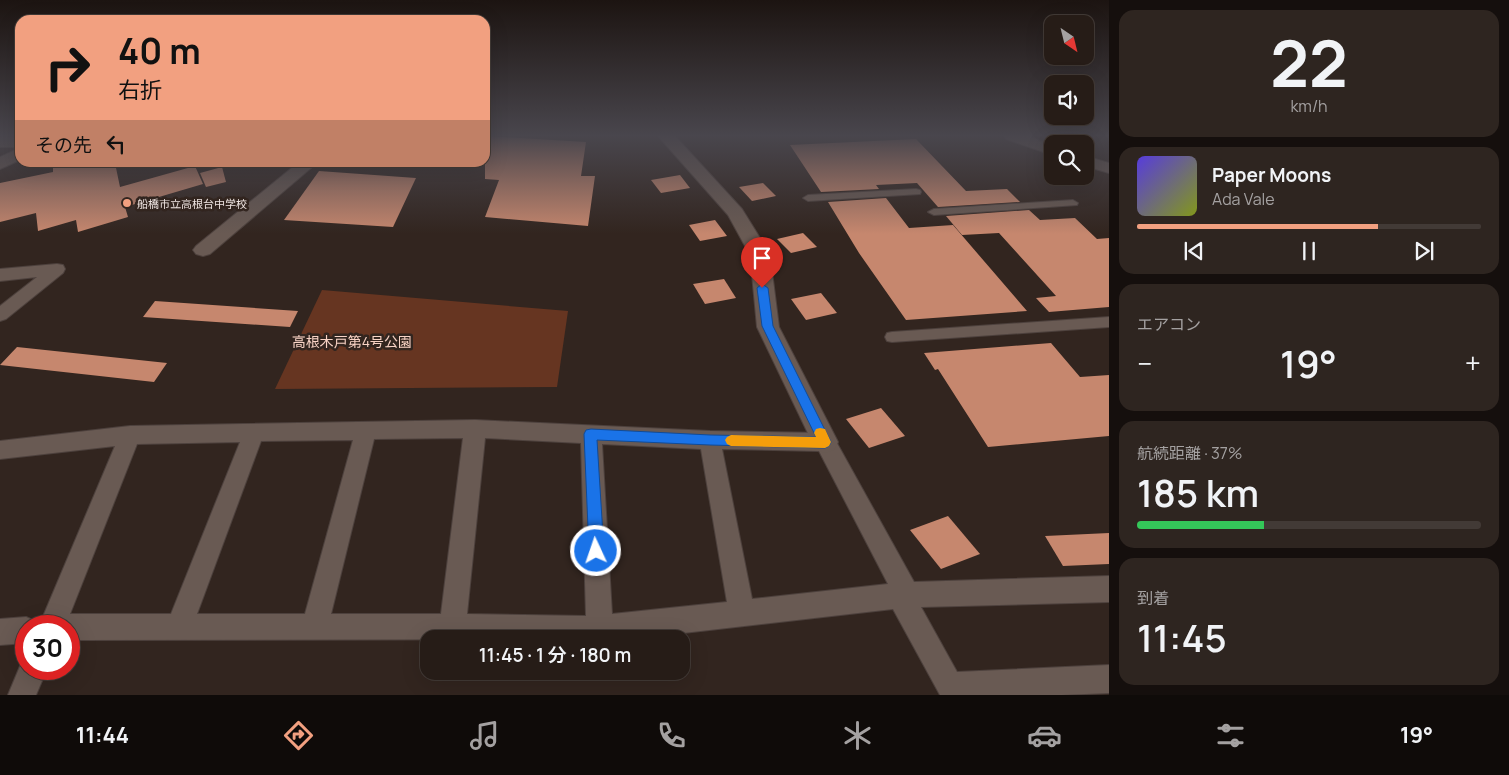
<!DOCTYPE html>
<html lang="ja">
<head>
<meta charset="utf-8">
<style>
	body { margin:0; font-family:Manrope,"Noto Sans JP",sans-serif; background:#2e2520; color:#f1f3f6; height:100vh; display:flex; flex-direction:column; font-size:19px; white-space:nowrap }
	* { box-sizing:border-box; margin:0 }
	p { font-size:16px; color:#a4a1a1 }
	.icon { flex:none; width:28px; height:28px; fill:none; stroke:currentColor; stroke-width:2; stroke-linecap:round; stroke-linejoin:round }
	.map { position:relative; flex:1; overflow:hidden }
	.drawer { display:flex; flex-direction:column; gap:10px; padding:10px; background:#150f0d; width:400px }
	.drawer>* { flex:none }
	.guide { position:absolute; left:15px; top:15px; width:475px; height:152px; border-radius:15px; box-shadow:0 5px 20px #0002,0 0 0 1px #423a36; background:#f2a080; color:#111; overflow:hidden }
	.needle { width:32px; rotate:145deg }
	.buttons { position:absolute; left:1044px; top:15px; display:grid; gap:10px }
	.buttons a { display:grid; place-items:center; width:50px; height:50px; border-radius:10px; background:#261c17; box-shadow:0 5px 20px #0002,0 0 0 1px #423a36; font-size:25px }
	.speed { position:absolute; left:15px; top:615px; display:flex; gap:10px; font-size:25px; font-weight:700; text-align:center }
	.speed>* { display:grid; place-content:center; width:65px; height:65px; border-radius:50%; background:#261c17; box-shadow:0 5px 20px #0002,0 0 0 1px #423a36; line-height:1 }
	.speed .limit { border:8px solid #d22; background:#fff; color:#111 }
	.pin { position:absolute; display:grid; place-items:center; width:42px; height:42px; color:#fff; margin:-51px -21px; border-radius:50% 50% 50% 0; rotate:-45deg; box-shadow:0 0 5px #0007 }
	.pin .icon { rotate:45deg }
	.me { position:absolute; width:55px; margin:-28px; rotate:357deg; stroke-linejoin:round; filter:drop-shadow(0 0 4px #0008) }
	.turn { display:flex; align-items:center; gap:18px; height:105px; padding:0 20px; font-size:22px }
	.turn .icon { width:65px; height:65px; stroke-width:2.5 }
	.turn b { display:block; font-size:35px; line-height:42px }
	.then { display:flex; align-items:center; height:48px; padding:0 20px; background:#0003; gap:10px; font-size:19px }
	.big { font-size:38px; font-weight:600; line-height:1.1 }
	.drawer .tile { flex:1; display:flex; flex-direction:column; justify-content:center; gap:8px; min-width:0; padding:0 18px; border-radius:15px; background:#2e2520 }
	.drawer .dial { align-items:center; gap:0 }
	.dial b { font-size:65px; line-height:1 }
	.song { display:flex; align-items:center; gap:15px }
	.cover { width:60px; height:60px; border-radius:8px; background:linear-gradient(135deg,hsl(250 70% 55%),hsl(70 70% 35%)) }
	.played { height:5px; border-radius:2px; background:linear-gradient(90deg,#f2a080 70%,#423a36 70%) }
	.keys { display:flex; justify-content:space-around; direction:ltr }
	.heat { display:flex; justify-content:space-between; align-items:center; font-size:28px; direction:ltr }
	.charge { height:8px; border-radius:4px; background:linear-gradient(90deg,#34c759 37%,#423a36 0) }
	.trip { position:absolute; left:420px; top:630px; width:270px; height:50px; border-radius:15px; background:#261c17; box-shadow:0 5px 20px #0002,0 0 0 1px #423a36; font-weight:600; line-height:50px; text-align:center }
	.tabs { display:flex; height:80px; justify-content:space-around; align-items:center; background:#0f0b09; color:#a4a1a1 }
	.tabs .icon { width:35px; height:35px }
	.tabs .current { color:#f2a080 }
	.tabs b { font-size:22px; color:#f1f3f6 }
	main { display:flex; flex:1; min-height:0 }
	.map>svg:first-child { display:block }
</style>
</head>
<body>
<main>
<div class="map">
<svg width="1109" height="695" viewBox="0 0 1109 695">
	<rect width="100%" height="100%" fill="#32251f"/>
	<polygon fill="#663521" points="322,290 568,311 557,387 275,389"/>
	<g fill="#c6876e">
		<polygon points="485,136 586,142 581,176 595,176 588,226 485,217 499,180 485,179"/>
		<polygon points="916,139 966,191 1007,189 1020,202 938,207 917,183 876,185 879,189 821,192 790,145"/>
		<polygon points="68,162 94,162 95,168 115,163 120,187 195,166 203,184 125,207 128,217 78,232 76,220 38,231 36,213 0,222 0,183 53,172 53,166"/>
		<polygon points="222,167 226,182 206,187 200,173"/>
		<polygon points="319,171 416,178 393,227 284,220"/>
		<polygon points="680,175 690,188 661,193 651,180"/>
		<polygon points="763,183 776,196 752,201 739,187"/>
		<polygon points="886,198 909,228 953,225 1027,311 906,320 859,253 828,202"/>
		<polygon points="1029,210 1040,220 1075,218 1097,239 1109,238 1109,307 1049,312 1036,298 1056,296 999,233 962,235 946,216"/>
		<polygon points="715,220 727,236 700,241 689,225"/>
		<polygon points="803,233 817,247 791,253 777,239"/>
		<polygon points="724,279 736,298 705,304 693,284"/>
		<polygon points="821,293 837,313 806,320 791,299"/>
		<polygon points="155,301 298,311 290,327 143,317"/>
		<polygon points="1051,343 1080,377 1109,375 1109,436 988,447 938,369 935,370 924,353"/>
		<polygon points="17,347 167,363 154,382 0,365"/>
		<polygon points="881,408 905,436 869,448 846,419"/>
		<polygon points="948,516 980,554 941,569 910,530"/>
		<polygon points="1109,533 1109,564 1063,566 1045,536"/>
	</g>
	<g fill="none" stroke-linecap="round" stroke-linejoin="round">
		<g stroke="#4d413d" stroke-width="2">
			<g id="pedestrian">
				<polygon points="916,189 920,190 921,192 920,194 808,201 803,198 808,195"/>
				<polygon points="1073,200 1078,203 1077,205 934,215 928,212 934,209"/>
				<polygon points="1109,317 1109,327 892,342 887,341 885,337 887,333 892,332"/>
			</g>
		</g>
		<g stroke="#4d413d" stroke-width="2">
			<g id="minor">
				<polygon points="57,264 63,265 65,269 63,273 6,319 0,321 0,306 37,277 0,281 0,269"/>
				<path d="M475 420 710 431 825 433 833 436 914 582 1109 576V602L921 607 957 672 1109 665V693L1062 695H940L893 609 631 639 69 640V626H39L115 446 0 459V441L130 426ZM463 438 441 614H331L374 439ZM485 438 581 443 586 616 467 614ZM353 440 305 614H197L261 441ZM240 442 171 614H70L137 444ZM602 444 701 449 727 602 612 614ZM722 449 819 451 888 584 752 599Z"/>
				<polygon points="26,617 35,621 38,626 26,626 26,643 0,645 0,619"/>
				<polygon points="26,658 26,669 47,669 36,695 8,695 23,659"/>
			</g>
		</g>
		<g stroke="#4d413d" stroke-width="2">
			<g id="tertiary">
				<polygon points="658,136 675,136 742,209 765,246 771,264 779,327 838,442 834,450 825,453 816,450 757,327 751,264 745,246 728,215"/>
				<polygon points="1004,136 1028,136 1052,145 1052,155 1006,139"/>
				<rect x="0" y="137" width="20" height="10"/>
				<polygon points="20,148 20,160 0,169 0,157"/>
				<polygon points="1085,156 1109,163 1109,173 1085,166"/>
				<polygon points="299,162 318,162 210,254 203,256 196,254 193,250 196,246"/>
			</g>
		</g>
		<use href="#pedestrian" fill="#695a53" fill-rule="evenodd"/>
		<use href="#minor" fill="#695a53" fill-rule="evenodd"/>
		<use href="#tertiary" fill="#695a53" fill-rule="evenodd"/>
	</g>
	<linearGradient id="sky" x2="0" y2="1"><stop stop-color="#1c1411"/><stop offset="0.58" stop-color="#49464d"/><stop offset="1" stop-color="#49464d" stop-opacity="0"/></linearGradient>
	<rect width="1109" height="234" fill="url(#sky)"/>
	<polygon fill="#1a73e8" stroke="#114b97" points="762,284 768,288 773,326 831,442 829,446 825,448 710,445 597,440 604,551 601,556 596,558 591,556 589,551 584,434 586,430 591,429 710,435 816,437 762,326 757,288"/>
	<polygon fill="#f59e0b" points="820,428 825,429 831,442 829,446 825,448 731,446 727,444 725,440 727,437 731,435 816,437 814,433 816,429"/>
	<circle fill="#f2a080" stroke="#32251f" stroke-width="2" cx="127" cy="203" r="5"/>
	<g text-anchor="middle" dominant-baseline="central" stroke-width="5" stroke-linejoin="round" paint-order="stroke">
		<g font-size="11" fill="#eee4e1" stroke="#32251f" text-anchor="start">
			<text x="137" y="203">船橋市立高根台中学校</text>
		</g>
		<g font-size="14" fill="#f8d3c5" stroke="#32251f">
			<text x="352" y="341">高根木戸第4号公園</text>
		</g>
	</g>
</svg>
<div class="buttons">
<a><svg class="needle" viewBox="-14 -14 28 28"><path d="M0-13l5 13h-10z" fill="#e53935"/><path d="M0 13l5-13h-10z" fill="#a4a1a1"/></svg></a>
<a><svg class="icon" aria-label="sound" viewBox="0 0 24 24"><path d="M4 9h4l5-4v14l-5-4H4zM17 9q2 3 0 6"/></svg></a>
<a><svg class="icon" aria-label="search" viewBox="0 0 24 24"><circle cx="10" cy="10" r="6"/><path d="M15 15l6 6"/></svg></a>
</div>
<div class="speed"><div class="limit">30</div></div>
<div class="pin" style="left:762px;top:288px;background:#d93025"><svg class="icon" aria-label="arrive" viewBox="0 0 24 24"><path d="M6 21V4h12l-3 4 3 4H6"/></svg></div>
<svg class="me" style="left:596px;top:551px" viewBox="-20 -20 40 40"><circle r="17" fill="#1a73e8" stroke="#fff" stroke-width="3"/><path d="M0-11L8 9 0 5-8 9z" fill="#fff"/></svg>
<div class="trip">11:45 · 1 分 · 180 m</div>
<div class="guide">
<div class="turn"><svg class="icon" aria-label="right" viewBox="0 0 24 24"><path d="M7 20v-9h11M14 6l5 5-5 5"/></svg><div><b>40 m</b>右折</div></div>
<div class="then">その先<svg class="icon" aria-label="left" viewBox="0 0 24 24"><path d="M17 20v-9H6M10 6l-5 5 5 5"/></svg></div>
</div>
</div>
<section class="drawer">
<div class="tile dial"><b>22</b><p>km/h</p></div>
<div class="tile">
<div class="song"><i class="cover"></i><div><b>Paper Moons</b><p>Ada Vale</p></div></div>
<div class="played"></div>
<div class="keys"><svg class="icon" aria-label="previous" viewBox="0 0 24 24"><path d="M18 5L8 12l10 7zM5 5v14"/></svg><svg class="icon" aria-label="pause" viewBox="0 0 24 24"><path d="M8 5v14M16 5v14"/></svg><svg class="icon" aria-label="next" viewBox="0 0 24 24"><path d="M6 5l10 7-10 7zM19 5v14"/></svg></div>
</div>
<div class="tile"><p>エアコン</p>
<div class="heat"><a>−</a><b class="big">19°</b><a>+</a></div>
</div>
<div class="tile"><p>航続距離 · 37%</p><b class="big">185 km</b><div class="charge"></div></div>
<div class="tile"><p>到着</p><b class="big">11:45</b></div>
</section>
</main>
<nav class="tabs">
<b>11:44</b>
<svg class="icon current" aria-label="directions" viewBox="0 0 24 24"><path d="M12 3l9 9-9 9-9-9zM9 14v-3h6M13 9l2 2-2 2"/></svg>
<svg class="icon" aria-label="music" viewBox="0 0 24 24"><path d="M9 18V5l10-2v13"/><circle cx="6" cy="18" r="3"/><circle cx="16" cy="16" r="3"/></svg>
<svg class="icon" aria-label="phone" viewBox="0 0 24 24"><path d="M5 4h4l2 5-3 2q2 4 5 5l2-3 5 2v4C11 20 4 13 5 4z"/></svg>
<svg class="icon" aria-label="climate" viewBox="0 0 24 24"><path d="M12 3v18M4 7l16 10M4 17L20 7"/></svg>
<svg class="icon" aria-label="car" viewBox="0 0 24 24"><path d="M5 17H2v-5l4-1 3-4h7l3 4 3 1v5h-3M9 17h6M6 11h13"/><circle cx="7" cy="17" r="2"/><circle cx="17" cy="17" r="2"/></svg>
<svg class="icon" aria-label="filters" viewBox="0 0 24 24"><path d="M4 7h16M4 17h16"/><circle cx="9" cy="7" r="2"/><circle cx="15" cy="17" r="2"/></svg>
<b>19°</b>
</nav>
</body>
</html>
